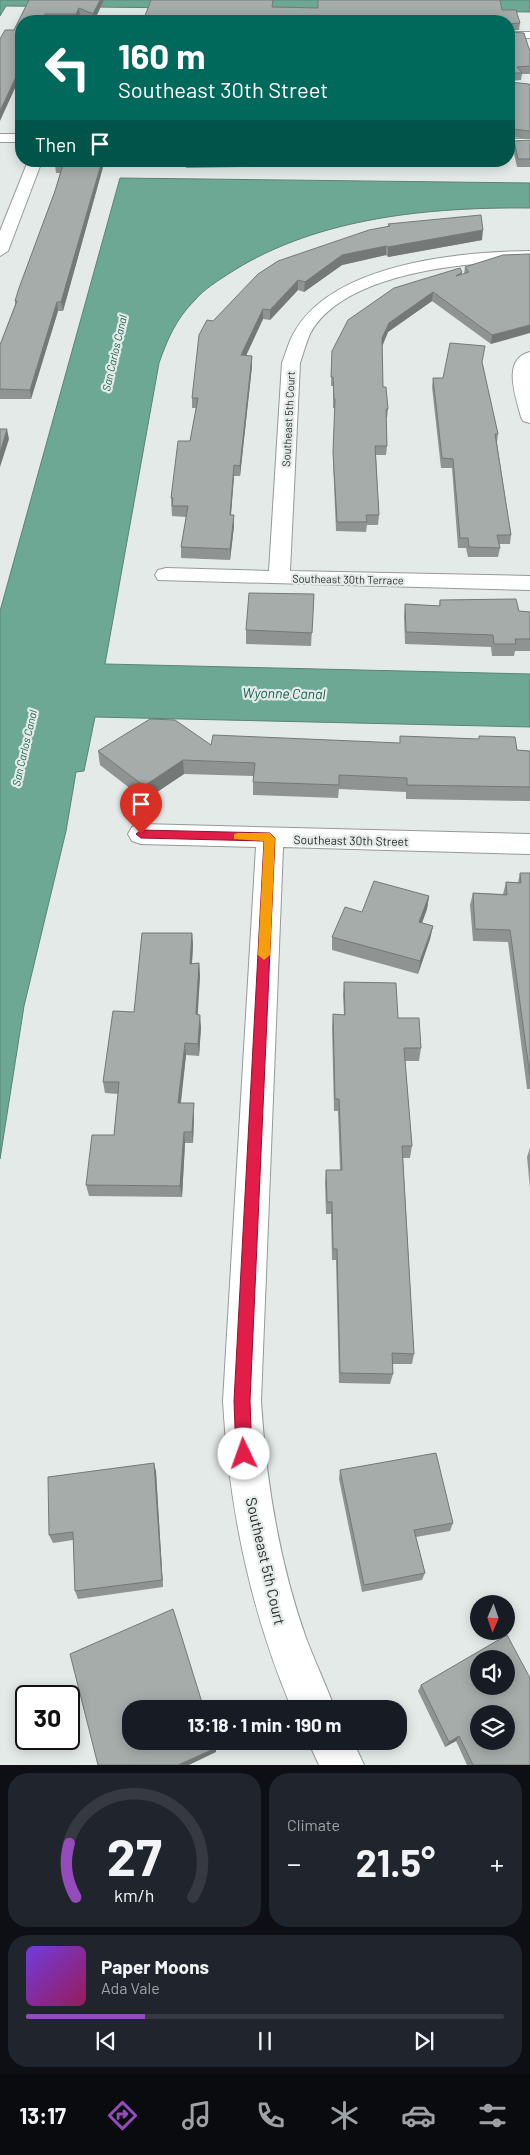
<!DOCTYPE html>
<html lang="en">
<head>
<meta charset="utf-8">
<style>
	body { margin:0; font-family:Barlow,sans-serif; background:#20242c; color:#f1f3f6; height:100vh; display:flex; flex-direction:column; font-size:19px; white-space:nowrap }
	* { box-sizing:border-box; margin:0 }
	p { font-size:16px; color:#9ea1a6 }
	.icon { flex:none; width:28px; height:28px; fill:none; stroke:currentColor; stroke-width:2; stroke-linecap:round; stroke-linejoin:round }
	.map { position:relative; height:1765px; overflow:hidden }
	.drawer { display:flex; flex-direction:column; gap:8px; padding:8px; background:#0d0f14; flex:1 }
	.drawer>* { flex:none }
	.top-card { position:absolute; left:15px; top:15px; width:500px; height:152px; border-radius:20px; box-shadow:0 2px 12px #0003; background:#00695c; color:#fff; overflow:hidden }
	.needle { width:32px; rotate:182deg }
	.tools { position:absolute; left:470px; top:1595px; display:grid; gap:10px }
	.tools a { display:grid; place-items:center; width:45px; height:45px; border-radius:50%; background:#171b24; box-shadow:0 2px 12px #0003; font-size:25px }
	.speed { position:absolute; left:15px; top:1685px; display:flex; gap:10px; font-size:25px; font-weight:700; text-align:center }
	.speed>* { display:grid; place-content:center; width:65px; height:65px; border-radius:50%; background:#171b24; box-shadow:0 2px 12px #0003; line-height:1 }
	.speed .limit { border:2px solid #111; border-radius:8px; background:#fff; color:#111 }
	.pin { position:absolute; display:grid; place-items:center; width:42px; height:42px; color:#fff; margin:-51px -21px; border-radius:50% 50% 50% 0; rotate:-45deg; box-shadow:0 0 5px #0007 }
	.pin .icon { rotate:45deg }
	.me { position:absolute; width:55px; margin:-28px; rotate:357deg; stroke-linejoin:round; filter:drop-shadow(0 0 4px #0008) }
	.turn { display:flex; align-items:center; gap:18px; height:105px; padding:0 20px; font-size:22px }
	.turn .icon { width:65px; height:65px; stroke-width:2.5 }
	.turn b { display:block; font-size:35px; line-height:42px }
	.then { display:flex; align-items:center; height:48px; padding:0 20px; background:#0003; gap:10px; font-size:19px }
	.big { font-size:38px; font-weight:700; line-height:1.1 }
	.drawer .widget { flex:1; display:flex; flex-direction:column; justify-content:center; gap:8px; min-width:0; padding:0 18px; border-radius:20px; background:#20242c }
	.drawer .dial { align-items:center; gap:0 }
	.dial svg { height:130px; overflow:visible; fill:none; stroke:#363941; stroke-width:7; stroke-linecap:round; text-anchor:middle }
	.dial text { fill:#f1f3f6; stroke:none }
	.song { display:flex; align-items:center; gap:15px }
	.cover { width:60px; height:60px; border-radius:8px; background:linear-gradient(135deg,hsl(260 70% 55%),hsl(330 70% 35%)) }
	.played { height:5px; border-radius:2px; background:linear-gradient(90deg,#964bbd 25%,#363941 25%) }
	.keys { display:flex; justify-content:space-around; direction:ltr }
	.heat { display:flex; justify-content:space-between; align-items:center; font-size:28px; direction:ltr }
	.drawer .tiles { flex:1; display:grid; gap:8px; grid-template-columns:1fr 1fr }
	.widget:last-child { grid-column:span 2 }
	.trip { position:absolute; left:122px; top:1700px; width:285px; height:50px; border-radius:20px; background:#171b24; box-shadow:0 2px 12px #0003; font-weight:700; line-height:50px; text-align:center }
	.dock { display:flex; height:80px; justify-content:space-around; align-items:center; background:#090b0e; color:#9ea1a6 }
	.dock .icon { width:35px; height:35px }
	.dock .current { color:#964bbd }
	.dock b { font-size:22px; color:#f1f3f6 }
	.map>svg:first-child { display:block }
</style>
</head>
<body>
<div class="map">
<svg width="530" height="1765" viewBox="0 0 530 1765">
	<rect width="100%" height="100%" fill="#e4eae8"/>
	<g fill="#6da895" stroke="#598376">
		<polygon points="0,0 530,0 530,12 6,6 0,16"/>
		<path d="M120 178 530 183V208C431 207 319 217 233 271 219 280 204 289 194 301 176 319 167 340 159 363L105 664 530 674V727L95 717 84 771 76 772 66 831 24 1006 0 1159V611Z"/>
	</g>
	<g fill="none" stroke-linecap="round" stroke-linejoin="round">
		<g stroke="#949a98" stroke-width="2">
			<g id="minor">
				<rect x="509" y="32" width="21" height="6"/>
				<rect x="0" y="134" width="21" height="8"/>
				<rect x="509" y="139" width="21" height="8"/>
				<polygon points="28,161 42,161 8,251 0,256 0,231"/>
				<path d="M530 251V261C468 262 343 272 310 334 306 343 303 354 300 363L290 571 530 576V590L158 580 155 575 158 570 166 568 269 571 282 363C286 353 289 340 295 331 335 263 459 252 530 251Z"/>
				<path d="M530 352V423L523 421 521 417C516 397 501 359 530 352Z"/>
				<path d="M141 824 530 834V854L283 847 261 1401C266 1481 279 1562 306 1638 315 1662 326 1685 335 1709H292C250 1610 229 1508 223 1401L256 847 141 844 132 841 128 834 132 827Z"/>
				<polygon points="308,1741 353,1741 364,1765 319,1765"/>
			</g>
		</g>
		<use href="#minor" fill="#fff" fill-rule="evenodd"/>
	</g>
	<g fill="#8f9492">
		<polygon points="29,0 104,0 94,21 80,15 77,21 21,21 0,121 14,30"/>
		<polygon points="273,0 273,7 502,10 520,23 519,30 509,31 143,21"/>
		<polygon points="509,32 530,52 530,74 522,74 521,80 509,81"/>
		<polygon points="509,82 530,87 530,139 511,137 510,133 509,133"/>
		<polygon points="530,140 530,167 517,167 513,149 514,141"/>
		<polygon points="145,161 411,161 410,164 396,164 396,167 344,167 344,163 305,163 298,166 186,168 186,165 179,164 145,163"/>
		<polygon points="55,165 103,167 63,311 58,311 31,399 0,399 0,345 15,305 15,301 55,191 60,173 56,173"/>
		<polygon points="388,224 482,240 388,257 386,255 342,265 304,292 298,290 270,320 263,319 246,356 252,356 252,366 240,476 234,476 231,515 234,526 230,560 181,558 181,547 186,517 172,516 171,498 190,441 196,408 192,408 192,398 213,321 388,227"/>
		<polygon points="530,254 491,344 432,301 388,332 382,345 383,387 388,409 387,418 386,418 387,446 386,455 376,455 379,515 378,525 367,525 366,532 336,531 333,461 335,408 333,408 333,386 331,386 332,351 462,272 462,275 464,274 465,267"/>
		<polygon points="482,363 498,434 497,443 511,535 510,544 499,544 500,548 498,557 468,557 466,548 458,548 452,468 441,468 432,387 433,378 443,378"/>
		<polygon points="314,594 311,646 246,644 246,630"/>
		<polygon points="440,600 519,611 530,612 530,651 515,651 514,656 492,656 491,647 405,644 404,616 405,604 439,606"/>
		<polygon points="400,736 479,739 479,736 517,750 530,751 530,801 406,799 406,792 339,789 338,798 253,795 253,776 184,774 145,800 100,765 98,751 211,745 400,743"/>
		<polygon points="520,873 530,873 530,1089 527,1089 508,942 473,941 470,905 473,893 503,894 506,882 518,882"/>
		<polygon points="429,896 427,909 422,923 433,926 430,939 418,974 332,950 332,937 362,912"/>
		<polygon points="192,933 193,945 192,964 199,963 200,976 197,1014 201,1027 199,1056 186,1055 181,1103 194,1103 194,1115 193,1143 185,1143 182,1197 89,1196 86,1185 114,1135 118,1094 105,1093 103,1082 134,1012"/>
		<polygon points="344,982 398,1018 421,1048 419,1061 405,1061 412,1146 410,1158 403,1158 414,1354 412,1364 392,1364 393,1374 390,1384 339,1383 336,1260 332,1260 331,1214 326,1214 325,1182 326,1170 340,1170 338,1111 334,1111 332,1027 333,1014 344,1015 343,995"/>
		<polygon points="530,1148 530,1188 527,1157"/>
		<polygon points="154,1463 156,1472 163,1587 78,1599 75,1591 73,1540 53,1543 49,1535"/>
		<polygon points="340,1470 453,1523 450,1531 416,1537 425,1573 422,1580 362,1592 339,1479"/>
		<polygon points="421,1685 530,1765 467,1765 456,1741 445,1747 418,1691"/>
	</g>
	<g fill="#747877">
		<polygon points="100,0 104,0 94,21 93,14"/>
		<polygon points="79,8 80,15 77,21 76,14"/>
		<polygon points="45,14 46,21 42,21"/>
		<polygon points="21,66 21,75 0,121 0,111"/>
		<polygon points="102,161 118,161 103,167 63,311 61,302"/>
		<polygon points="298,161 305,161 305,163 298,166"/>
		<polygon points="483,230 482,240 388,257 388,247"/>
		<polygon points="386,246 386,255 342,265 304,292 305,282 342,255"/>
		<polygon points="298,280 298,290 270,320 270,310"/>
		<polygon points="433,292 432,301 388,332 382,347 382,338 389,323"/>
		<polygon points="57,302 58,311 31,399 30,390"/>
		<polygon points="263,309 263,319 241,366 241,355"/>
		<polygon points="530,325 530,333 491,344 492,335"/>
		<polygon points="252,356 252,366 240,476 240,466"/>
		<polygon points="7,429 9,439 0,467 0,453"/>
		<polygon points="234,465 234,476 230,526 230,515"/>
		<polygon points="234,515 234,526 230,560 230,549"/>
		<polygon points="183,760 184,774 145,800 144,786"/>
		<polygon points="429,896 427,909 417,936 419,922"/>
		<polygon points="433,926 430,939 418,974 420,961"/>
		<polygon points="192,933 193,945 191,976 190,964"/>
		<polygon points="199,963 200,976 197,1027 196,1014"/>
		<polygon points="200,1015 201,1027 199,1056 198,1044"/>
		<polygon points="185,1043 186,1055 179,1115 178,1103"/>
		<polygon points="194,1103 194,1115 193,1143 192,1132"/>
		<polygon points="184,1132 185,1143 182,1197 180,1186"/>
		<polygon points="154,1463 156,1472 163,1587 162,1580"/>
		<polygon points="459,1736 456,1741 445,1747 449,1742"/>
		<polygon points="216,1748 216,1752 189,1765 178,1765"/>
	</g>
	<g fill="#a6acaa" stroke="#747877" fill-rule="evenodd">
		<polygon points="29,0 100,0 93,14 79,8 76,14 45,14 42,21 21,21 21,66 0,111 0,39 5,30 14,30"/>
		<polygon points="151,0 273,0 272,7 318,8 318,0 500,0 502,10 516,10 520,23 509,24 509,21 143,21"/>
		<polygon points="509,32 524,33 530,52 530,66 517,67 522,73 509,73"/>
		<polygon points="509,82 529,84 530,87 530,131 512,129 511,125 509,125"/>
		<polygon points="530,140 530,159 518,159 514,141"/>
		<polygon points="56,161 102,161 61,302 57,302 30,390 0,389 0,345 17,301 15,301 19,288 55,191 63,165 55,165"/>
		<polygon points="481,215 483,230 388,247 386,246 342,255 305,282 298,280 270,310 263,309 241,355 252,356 240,466 234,465 230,515 234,515 230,549 181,547 188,506 172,506 173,498 171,498 178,441 190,441 198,398 192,398 199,335 207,320 213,321 258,274 278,261 369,230 390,226 388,224"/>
		<polygon points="530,254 530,325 492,335 433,292 389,323 382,338 383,387 386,387 388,409 386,409 387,446 375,446 379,515 366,515 367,522 337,522 333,452 335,399 334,399 333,377 331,377 332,351 348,320 394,288 460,268 462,272 456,276 469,272 465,267 503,255"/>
		<polygon points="450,343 485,346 482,362 498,434 495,434 511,535 497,535 500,548 469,547 468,538 460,538 453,459 442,458 433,378 443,378"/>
		<polygon points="0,429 7,429 0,453"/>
		<polygon points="249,593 314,594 312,633 246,630"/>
		<polygon points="516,599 519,611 530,612 530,639 515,639 516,644 494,644 493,635 406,632 405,604 440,606 440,600"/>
		<polygon points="150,719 175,720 211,745 213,735 400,743 400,736 479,739 479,736 515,737 517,750 530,751 530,787 407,785 407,778 339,775 339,785 253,782 255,763 183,760 144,786 98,751"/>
		<polygon points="520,873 530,873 530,1076 510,930 475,929 473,893 507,895 506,882 521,883"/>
		<polygon points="374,881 429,896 419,922 433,926 420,961 332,937 345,907 362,912"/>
		<polygon points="142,933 192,933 190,964 199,963 196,1014 200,1015 198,1044 185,1043 178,1103 194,1103 192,1132 184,1132 180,1186 86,1185 92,1135 114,1135 119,1082 103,1082 113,1011 134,1012"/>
		<polygon points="344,982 396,983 398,1018 419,1018 421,1048 404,1048 412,1146 402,1146 414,1354 392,1353 393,1374 340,1373 337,1249 333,1249 332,1202 327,1202 326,1170 342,1170 339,1099 335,1099 333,1014 345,1015"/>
		<polygon points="436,1453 453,1523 414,1530 425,1573 364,1585 340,1470"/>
		<polygon points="154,1463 162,1580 75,1591 73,1532 49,1535 48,1477"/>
		<polygon points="173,1609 204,1709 131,1709 131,1741 214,1741 216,1748 178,1765 98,1765 70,1654"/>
		<path d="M507 1635 530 1678V1765H473L459 1736 449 1742 421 1685ZM479 1659H506V1686H479ZM479 1714H506V1741H479Z"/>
	</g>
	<polygon fill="#e11d48" stroke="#92132f" points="141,830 270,833 275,838 250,1401 252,1454 250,1460 244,1462 239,1460 236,1454 234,1401 264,841 141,838 136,834"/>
	<polygon fill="#f59e0b" points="238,833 270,833 275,838 270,955 264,960 258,955 264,841 234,839 234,834"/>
	<g text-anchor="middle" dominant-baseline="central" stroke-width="4.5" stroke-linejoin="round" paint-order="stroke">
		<g font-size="11" font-style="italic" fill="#176450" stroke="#e4eae8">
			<text transform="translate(114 353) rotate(-77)">San Carlos Canal</text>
			<text transform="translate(24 748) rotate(-77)">San Carlos Canal</text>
		</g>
		<g font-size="11" fill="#2a2d2c" stroke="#e4eae8">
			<text transform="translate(288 419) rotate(-87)">Southeast 5th Court</text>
			<text transform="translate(348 579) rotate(1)">Southeast 30th Terrace</text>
		</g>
		<g font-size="12" fill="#2a2d2c" stroke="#e4eae8">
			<text transform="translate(351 840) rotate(1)">Southeast 30th Street</text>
		</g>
		<g font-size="14" font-style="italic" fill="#176450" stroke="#e4eae8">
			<text transform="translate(284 693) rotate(1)">Wyonne Canal</text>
		</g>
		<g font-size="15" fill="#2a2d2c" stroke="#e4eae8">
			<text transform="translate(266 1561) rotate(77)">Southeast 5th Court</text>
		</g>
	</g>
</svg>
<div class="tools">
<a><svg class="needle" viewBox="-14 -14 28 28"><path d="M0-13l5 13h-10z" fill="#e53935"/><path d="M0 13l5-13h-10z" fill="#9ea1a6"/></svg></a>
<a><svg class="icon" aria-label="sound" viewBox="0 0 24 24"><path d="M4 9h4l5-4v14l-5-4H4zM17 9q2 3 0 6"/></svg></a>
<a><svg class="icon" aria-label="layers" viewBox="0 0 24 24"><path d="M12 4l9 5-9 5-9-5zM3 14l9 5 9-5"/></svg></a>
</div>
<div class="speed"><div class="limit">30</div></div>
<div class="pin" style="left:141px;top:834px;background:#d93025"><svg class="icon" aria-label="arrive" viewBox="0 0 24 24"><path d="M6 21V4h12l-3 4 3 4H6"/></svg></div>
<svg class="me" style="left:244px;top:1454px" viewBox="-20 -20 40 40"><circle r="19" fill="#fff"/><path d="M0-13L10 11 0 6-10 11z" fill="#e11d48"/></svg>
<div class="trip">13:18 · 1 min · 190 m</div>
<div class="top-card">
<div class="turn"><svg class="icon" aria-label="left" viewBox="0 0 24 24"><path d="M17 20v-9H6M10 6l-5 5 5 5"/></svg><div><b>160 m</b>Southeast 30th Street</div></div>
<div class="then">Then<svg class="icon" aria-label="arrive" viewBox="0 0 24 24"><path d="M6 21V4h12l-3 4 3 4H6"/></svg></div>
</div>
</div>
<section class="drawer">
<div class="tiles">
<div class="widget dial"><svg viewBox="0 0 100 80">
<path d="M14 69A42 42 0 1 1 86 69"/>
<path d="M14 69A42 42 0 0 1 10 36" stroke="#964bbd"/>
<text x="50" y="56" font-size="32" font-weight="700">27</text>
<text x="50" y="72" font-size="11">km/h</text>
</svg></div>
<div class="widget"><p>Climate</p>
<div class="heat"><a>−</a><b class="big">21.5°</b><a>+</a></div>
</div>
<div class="widget">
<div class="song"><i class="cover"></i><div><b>Paper Moons</b><p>Ada Vale</p></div></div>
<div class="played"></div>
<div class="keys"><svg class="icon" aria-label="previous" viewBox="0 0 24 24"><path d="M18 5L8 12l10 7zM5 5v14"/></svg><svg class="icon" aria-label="pause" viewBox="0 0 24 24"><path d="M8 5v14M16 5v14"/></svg><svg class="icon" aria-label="next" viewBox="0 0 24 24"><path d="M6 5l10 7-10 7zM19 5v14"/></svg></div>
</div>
</div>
</section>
<nav class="dock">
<b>13:17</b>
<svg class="icon current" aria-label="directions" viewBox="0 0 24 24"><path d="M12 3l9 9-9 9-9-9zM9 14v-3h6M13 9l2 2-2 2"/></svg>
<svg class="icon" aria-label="music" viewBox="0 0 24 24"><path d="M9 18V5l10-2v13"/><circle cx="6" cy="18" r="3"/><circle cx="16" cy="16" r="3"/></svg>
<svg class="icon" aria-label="phone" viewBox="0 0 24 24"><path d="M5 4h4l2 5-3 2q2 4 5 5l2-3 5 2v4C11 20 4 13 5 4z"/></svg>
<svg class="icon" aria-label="climate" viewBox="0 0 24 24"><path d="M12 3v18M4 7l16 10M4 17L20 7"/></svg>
<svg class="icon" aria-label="car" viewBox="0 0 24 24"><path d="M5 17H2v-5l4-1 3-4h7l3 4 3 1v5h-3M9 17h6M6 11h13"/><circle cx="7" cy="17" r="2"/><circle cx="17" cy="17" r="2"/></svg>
<svg class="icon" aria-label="filters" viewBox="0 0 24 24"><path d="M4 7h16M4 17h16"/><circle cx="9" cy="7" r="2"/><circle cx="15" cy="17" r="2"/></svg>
</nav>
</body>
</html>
